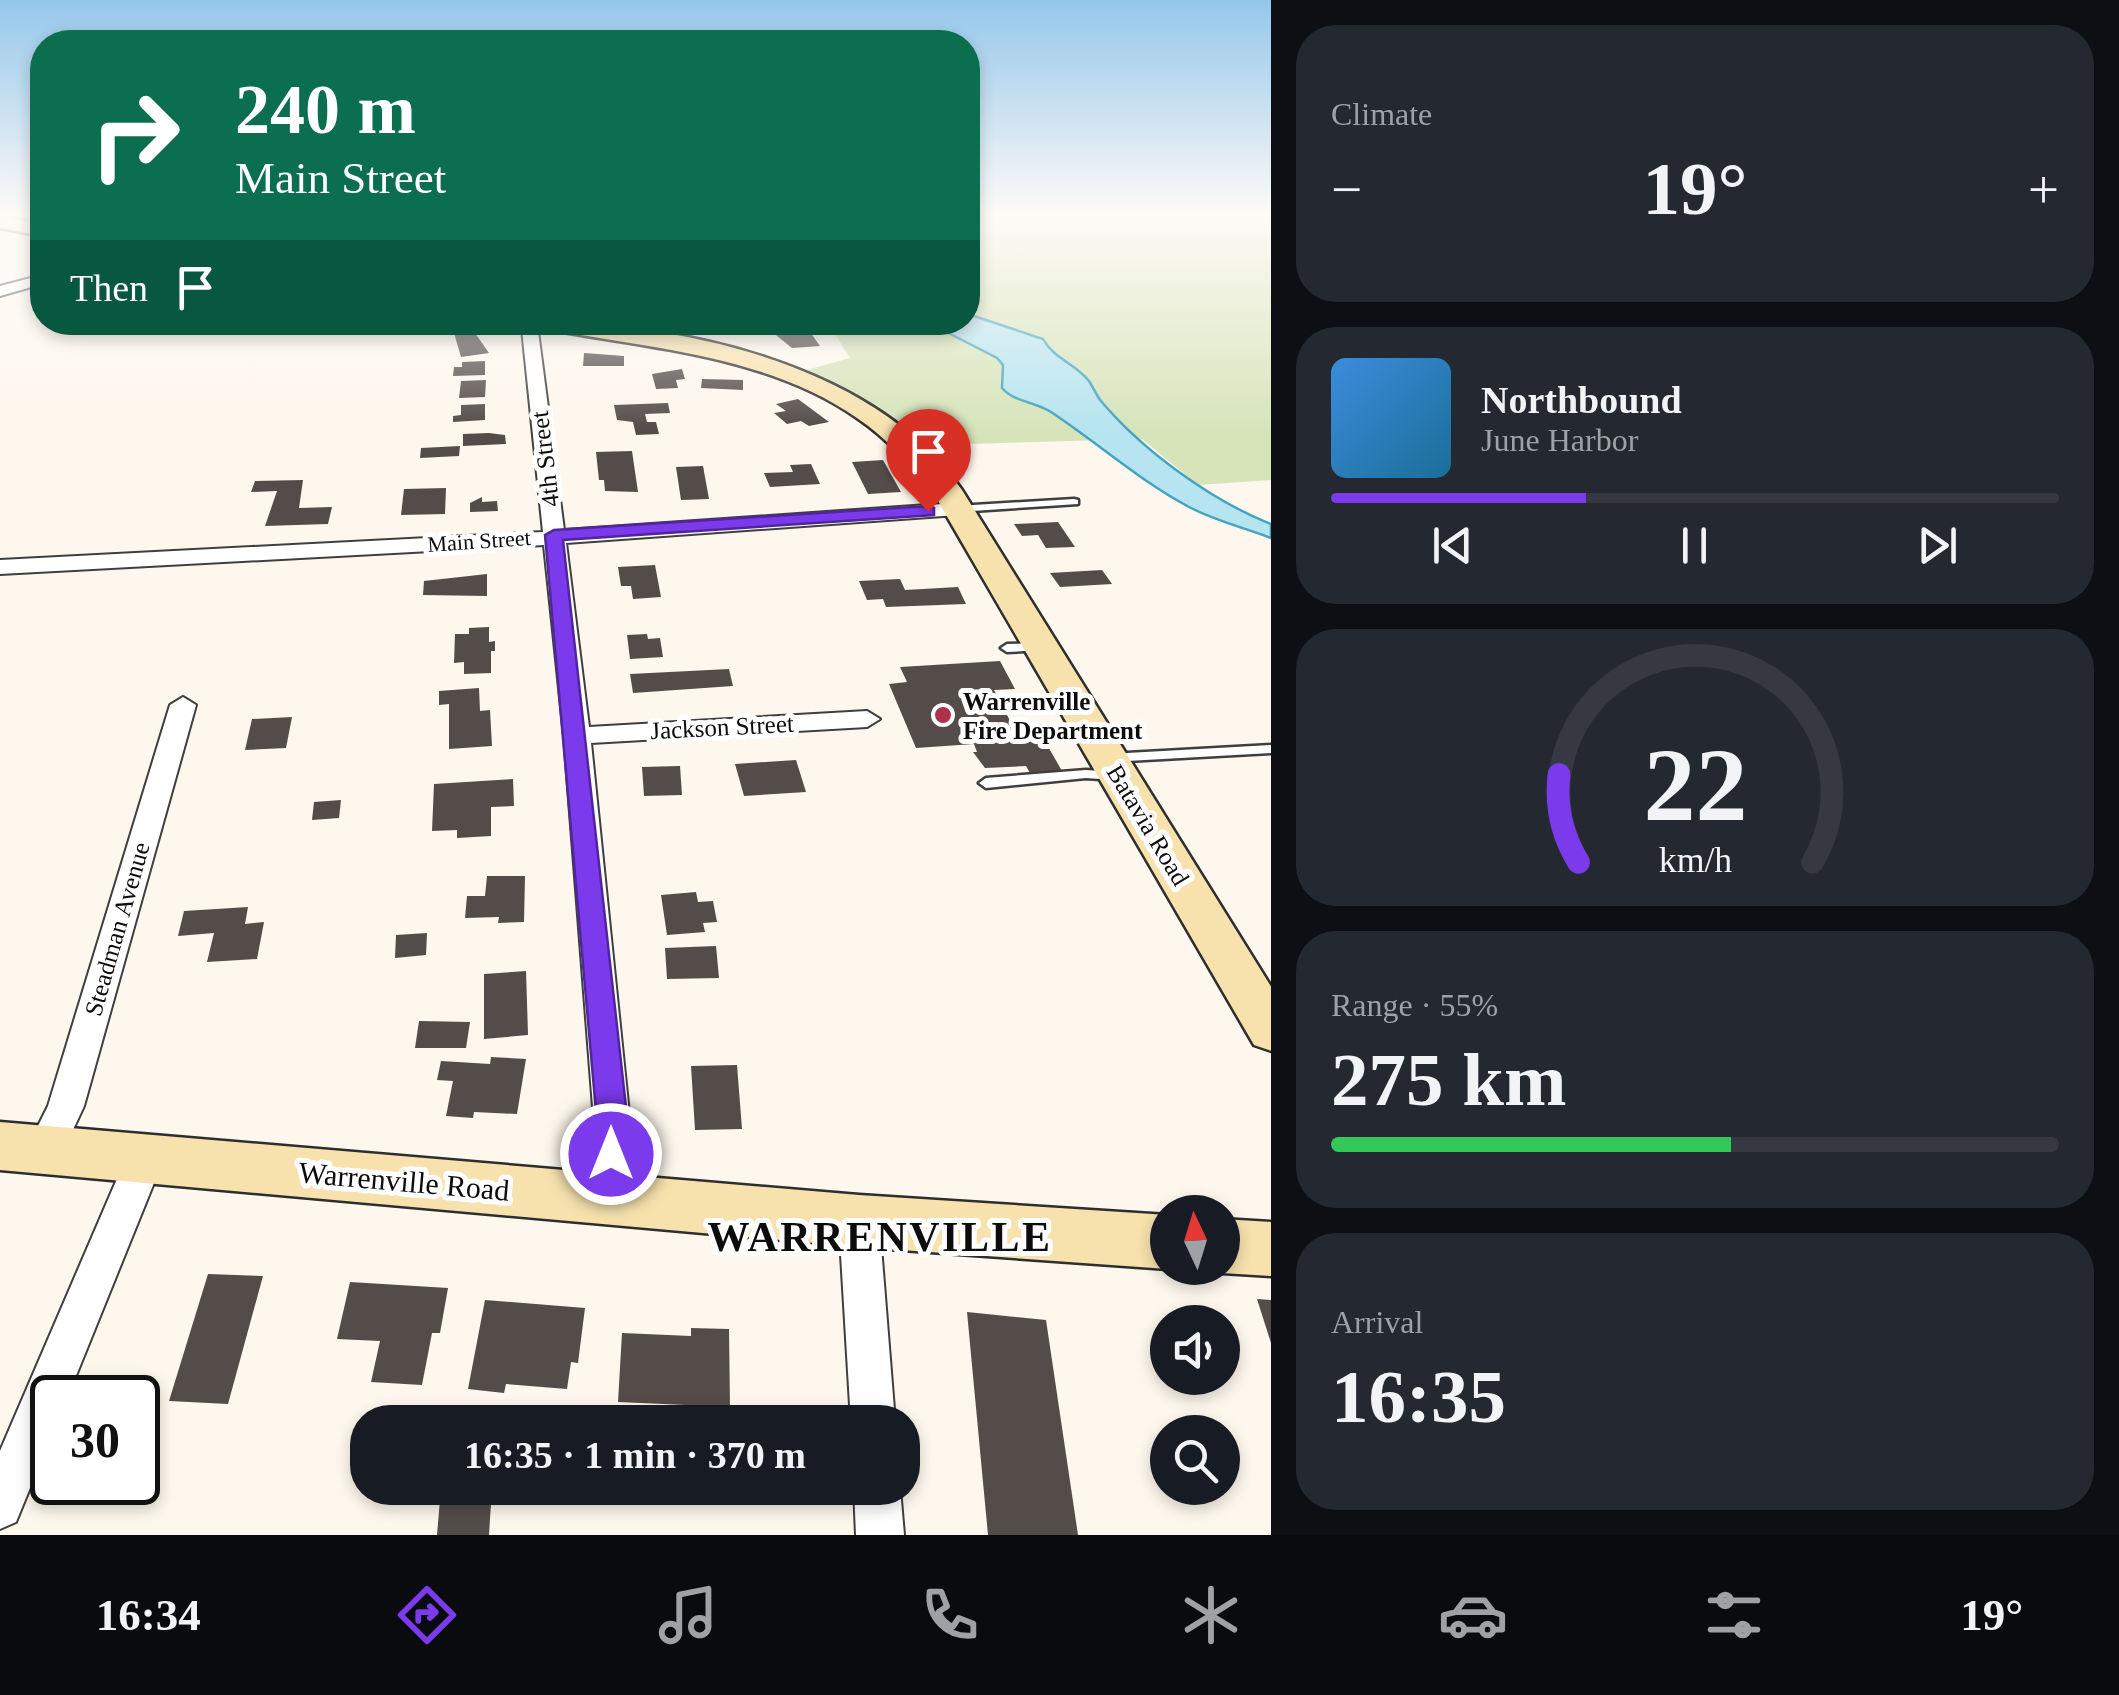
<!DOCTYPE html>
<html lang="en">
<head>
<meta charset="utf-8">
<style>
	body { margin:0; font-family:Georgia,serif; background:#242831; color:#f1f3f6; height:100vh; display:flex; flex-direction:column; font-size:38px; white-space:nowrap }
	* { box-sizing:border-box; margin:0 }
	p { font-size:32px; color:#9ea1a6 }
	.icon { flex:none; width:55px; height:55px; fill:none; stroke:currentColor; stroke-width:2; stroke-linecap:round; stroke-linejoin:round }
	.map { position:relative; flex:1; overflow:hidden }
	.side { display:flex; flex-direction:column; gap:25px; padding:25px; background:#0d0f14; width:848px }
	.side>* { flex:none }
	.guide { position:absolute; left:30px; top:30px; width:950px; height:305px; border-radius:40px; box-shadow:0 5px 15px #0003; background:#0b6e4f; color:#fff; overflow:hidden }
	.needle { width:65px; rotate:356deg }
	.tools { position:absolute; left:1150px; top:1195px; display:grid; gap:20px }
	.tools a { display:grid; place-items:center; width:90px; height:90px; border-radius:50%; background:#171b24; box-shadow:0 5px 15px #0003; font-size:50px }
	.speed { position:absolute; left:30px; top:1375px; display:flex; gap:20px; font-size:50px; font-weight:700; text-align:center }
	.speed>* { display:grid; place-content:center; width:130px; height:130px; border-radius:50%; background:#171b24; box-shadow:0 5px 15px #0003; line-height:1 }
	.speed .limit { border:5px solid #111; border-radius:15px; background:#fff; color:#111 }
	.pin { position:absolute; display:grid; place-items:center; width:85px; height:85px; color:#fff; margin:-102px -42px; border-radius:50% 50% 50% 0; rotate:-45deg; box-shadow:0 0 10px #0007 }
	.pin .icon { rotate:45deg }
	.me { position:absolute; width:110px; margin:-55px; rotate:0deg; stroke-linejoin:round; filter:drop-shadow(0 0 8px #0008) }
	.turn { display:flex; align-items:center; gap:35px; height:210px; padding:0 40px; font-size:45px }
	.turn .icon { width:130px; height:130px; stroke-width:2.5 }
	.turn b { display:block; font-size:70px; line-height:85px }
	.then { display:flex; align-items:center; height:95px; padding:0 40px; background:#0003; gap:20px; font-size:38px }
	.big { font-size:75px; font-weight:600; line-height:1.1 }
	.side .widget { flex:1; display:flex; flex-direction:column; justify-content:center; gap:15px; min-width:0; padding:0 35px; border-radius:40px; background:#242831 }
	.side .dial { align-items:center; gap:0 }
	.dial svg { height:260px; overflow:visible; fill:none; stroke:#363941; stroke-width:7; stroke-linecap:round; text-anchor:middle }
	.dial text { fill:#f1f3f6; stroke:none }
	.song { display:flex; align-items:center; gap:30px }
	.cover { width:120px; height:120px; border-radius:15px; background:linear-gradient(135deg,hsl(210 70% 55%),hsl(200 70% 35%)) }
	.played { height:10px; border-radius:5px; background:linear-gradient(90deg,#7c3aed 35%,#363941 35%) }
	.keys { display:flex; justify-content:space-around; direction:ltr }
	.heat { display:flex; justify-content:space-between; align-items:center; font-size:55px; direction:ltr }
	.charge { height:15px; border-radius:8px; background:linear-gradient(90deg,#34c759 55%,#363941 0) }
	.trip { position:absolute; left:350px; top:1405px; width:570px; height:100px; border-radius:40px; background:#171b24; box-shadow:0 5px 15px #0003; font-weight:600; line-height:100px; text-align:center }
	.tabs { display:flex; height:160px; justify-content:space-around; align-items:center; background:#090b0e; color:#9ea1a6 }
	.tabs .icon { width:70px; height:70px }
	.tabs .selected { color:#7c3aed }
	.tabs b { font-size:45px; color:#f1f3f6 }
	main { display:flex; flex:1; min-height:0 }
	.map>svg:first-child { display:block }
</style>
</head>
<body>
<main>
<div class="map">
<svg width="1272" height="1535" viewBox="0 0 1272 1535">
	<rect width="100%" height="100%" fill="#fdf7ed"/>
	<polygon fill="#d7e4ba" points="968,215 1271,215 1271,480 1198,485 1142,439 932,445 849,392 803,371 850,358 828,323 968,322"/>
	<path fill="#b6e4f0" stroke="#44a4c0" stroke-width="2.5" d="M968 314 1043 339C1054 359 1075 363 1089 381 1093 387 1096 395 1101 401 1142 450 1212 501 1271 524V538C1245 528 1216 521 1191 508 1141 482 1098 443 1051 412 1036 402 1014 402 1002 388L1003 365 997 358 929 323 968 322Z"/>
	<g fill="#534c49">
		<polygon points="792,326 795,330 808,329 820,346 792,348 767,328"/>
		<polygon points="473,330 489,353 461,357 454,333"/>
		<polygon points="584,353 624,356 624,366 583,366"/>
		<polygon points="485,361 485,375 453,376 454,367 462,367 462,362"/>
		<polygon points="682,369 685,379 676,380 678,388 656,389 652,374"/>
		<polygon points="702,379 743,380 743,390 701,388"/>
		<polygon points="486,380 485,397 459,398 461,381"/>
		<polygon points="798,399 829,422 809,426 801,421 787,424 774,413 786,411 776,404"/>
		<polygon points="668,403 670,413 645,414 647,422 656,422 659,434 636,435 633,422 617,420 614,405"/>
		<polygon points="485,404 485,420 453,422 453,416 461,415 461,405"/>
		<polygon points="489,433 505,435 506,444 463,446 463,434"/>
		<polygon points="460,446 459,456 420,458 421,448"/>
		<polygon points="632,451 638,492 605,491 604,480 599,480 596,452"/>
		<polygon points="883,460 901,492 868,494 852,462"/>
		<polygon points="811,464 820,484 770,487 764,473 793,472 790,465"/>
		<polygon points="703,466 709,499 681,500 676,467"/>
		<polygon points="303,480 299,508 332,507 328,524 265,526 277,491 251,492 255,481"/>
		<polygon points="446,488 445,514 401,515 404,489"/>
		<polygon points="482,497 482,502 497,501 498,511 470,512 470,503"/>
		<polygon points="1058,522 1075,547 1046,548 1038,535 1022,536 1014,524"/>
		<polygon points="655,565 661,597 633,599 631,586 621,586 618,567"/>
		<polygon points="1102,570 1112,584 1060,587 1050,573"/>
		<polygon points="487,574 487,596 423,595 424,581"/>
		<polygon points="900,579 905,590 958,587 966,604 886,607 883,599 867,600 859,581"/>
		<polygon points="489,627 489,642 495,641 495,651 491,651 491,673 464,674 464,662 454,663 455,634 469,634 469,628"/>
		<polygon points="647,634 648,639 660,638 663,657 630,659 627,635"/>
		<polygon points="1000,661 1015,689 994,690 1019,738 1042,736 1062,771 1030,773 1026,766 985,768 973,752 977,752 974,744 916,748 889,684 907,682 900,667"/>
		<polygon points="729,669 733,686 633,693 630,674"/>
		<polygon points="479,688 480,711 490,710 492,746 449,749 449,704 439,705 439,691"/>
		<polygon points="292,717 286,748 245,750 252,719"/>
		<polygon points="796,760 806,792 744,796 735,764"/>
		<polygon points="680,766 682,795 644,796 642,767"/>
		<polygon points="513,779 514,806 491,807 491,836 457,838 457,830 432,831 434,784"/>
		<polygon points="341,800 339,818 312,820 314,802"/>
		<polygon points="487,876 525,876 524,922 498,923 499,917 465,918 467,896 485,896"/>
		<polygon points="696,892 698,902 713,901 717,922 703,923 705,932 667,935 661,895"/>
		<polygon points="248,907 245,924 264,922 257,959 207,962 214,933 178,936 184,911"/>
		<polygon points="427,933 426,955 395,958 396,935"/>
		<polygon points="716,946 719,978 667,979 665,948"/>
		<polygon points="526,971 528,1035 484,1039 484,974"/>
		<polygon points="419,1021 470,1022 466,1048 415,1048"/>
		<polygon points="491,1057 526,1059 517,1114 474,1112 473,1118 446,1116 453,1081 437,1080 441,1061 490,1064"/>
		<polygon points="737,1065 742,1129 695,1130 691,1066"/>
		<polygon points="208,1274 263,1276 228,1404 169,1401"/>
		<polygon points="350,1282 448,1288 440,1333 432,1333 422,1385 371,1382 380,1341 337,1339"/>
		<polygon points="1257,1299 1272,1300 1272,1342 1271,1343"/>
		<polygon points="485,1300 585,1308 578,1363 571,1362 567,1389 506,1384 504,1393 468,1389"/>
		<polygon points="967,1312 1046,1320 1078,1535 988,1535"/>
		<polygon points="691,1328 729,1329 730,1407 618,1402 622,1333 691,1336"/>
		<polygon points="441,1488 492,1488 489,1535 437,1535"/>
	</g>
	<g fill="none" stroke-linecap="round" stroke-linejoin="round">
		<g stroke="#3f3f3f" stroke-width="5">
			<g id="lane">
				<polygon points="1074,499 1078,500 1078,504 957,512 952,509 957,506"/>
				<polygon points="1039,643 1045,647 1043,650 1007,652 1001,648 1007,644"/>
				<polygon points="1272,745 1272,753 1109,762 1102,758 1109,754"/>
				<polygon points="1086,770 1115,772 1122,776 1115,780 1086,778 986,788 979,783 986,778"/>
			</g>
		</g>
		<g stroke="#3f3f3f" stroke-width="4">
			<g id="street">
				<polygon points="42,275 42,284 0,296 0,286"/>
				<polygon points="529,322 548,322 538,331 564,530 957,503 967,509 957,515 566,543 589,727 867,711 880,719 867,727 591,743 631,1133 625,1199 620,1211 606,1216 592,1211 587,1199 595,1133 564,736 544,545 0,574 0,560 543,532 522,329"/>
				<polygon points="183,697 196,705 84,1106 58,1162 45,1166 32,1162 26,1150 48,1106 170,705"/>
				<polygon points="145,1141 158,1146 164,1158 67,1398 52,1398 52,1434 16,1522 0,1529 0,1451 126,1158 132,1146"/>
				<polygon points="859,1203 873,1208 879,1221 895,1422 851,1422 839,1221 845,1208"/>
				<polygon points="854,1488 900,1488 904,1535 856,1535"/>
			</g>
		</g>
		<g stroke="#2e2e2e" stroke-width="5">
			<g id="secondary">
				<polygon points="0,216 42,224 42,236 0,228"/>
				<path d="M535 322C679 322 875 364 962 490L1272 988V1051L1254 1045 934 494C911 465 888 439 857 418 769 356 649 348 546 329Z"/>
				<polygon points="0,1122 859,1195 1168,1215 1168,1268 1172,1268 1168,1269 859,1247 0,1170"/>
				<polygon points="1222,1219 1272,1222 1272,1276 1222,1273 1208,1268 1222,1268"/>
			</g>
		</g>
		<use href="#lane" fill="#fff" fill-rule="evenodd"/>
		<use href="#street" fill="#fff" fill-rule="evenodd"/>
		<use href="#secondary" fill="#f7e2ae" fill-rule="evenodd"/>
	</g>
	<linearGradient id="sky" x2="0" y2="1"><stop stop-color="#94c7eb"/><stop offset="0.5" stop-color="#fefbf7"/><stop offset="1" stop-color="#fefbf7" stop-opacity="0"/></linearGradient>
	<rect width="1272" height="430" fill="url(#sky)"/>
	<polygon fill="#7c3aed" stroke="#51269a" stroke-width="2.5" points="928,506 934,508 934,515 563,540 629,1134 622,1164 611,1168 600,1164 595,1154 598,1134 545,535 554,530"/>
	<circle fill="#ae324d" stroke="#fff" stroke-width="4" cx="943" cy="715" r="10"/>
	<g text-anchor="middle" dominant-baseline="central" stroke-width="10" stroke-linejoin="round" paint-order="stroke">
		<g font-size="22" fill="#0c0c0c" stroke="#fff">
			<text transform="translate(479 541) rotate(-4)">Main Street</text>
		</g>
		<g font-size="25" fill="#0c0c0c" stroke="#fff">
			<text transform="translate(545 459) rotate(-97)">4th Street</text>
			<text transform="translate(722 727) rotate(-3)">Jackson Street</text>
			<text transform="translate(1148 825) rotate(59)">Batavia Road</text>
			<text transform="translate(117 929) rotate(-74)">Steadman Avenue</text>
		</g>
		<g font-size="25" font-weight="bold" fill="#0c0c0c" stroke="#fff" text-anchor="start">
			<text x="963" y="701">Warrenville<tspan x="963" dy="29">Fire Department</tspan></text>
		</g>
		<g font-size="30" fill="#0c0c0c" stroke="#fff">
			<text transform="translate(404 1181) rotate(5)">Warrenville Road</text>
		</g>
		<g font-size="42" font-weight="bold" letter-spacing="2.5" fill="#0c0c0c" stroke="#fff">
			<text x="880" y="1237">WARRENVILLE</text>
		</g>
	</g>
</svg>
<div class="tools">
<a><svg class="needle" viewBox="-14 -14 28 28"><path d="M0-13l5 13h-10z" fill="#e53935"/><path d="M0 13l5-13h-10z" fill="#9ea1a6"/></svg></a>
<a><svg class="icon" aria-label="sound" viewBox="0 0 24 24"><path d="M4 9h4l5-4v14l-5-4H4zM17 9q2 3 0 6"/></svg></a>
<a><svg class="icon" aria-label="search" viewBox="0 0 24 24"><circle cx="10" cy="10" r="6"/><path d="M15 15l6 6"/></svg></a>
</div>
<div class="speed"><div class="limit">30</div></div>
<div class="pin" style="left:928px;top:511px;background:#d93025"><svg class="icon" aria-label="arrive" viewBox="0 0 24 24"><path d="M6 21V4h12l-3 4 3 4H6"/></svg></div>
<svg class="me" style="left:611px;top:1154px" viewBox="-20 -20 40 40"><circle r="17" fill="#7c3aed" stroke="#fff" stroke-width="3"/><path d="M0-11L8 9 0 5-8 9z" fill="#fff"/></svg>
<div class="trip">16:35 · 1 min · 370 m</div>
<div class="guide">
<div class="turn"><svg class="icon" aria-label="right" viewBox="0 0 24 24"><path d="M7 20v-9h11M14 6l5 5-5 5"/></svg><div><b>240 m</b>Main Street</div></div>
<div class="then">Then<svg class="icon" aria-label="arrive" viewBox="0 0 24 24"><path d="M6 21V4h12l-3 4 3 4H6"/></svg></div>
</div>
</div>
<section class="side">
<div class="widget"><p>Climate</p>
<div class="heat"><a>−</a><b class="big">19°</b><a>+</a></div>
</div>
<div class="widget">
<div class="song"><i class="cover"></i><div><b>Northbound</b><p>June Harbor</p></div></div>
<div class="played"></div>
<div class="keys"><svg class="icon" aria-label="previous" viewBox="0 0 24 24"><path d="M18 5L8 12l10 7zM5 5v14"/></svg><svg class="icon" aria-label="pause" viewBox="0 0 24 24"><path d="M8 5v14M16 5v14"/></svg><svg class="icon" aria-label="next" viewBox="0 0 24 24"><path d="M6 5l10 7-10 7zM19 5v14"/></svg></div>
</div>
<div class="widget dial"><svg viewBox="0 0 100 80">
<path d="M14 69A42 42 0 1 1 86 69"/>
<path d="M14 69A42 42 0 0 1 8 42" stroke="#7c3aed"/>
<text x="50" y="56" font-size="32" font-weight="700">22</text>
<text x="50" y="72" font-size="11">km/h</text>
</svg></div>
<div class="widget"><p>Range · 55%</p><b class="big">275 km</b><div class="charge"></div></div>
<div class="widget"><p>Arrival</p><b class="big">16:35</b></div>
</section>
</main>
<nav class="tabs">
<b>16:34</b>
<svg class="icon selected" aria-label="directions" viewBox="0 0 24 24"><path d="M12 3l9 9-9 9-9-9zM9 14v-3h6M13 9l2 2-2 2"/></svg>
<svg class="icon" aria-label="music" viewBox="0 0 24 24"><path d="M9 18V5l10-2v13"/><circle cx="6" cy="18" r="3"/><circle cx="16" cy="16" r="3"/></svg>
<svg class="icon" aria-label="phone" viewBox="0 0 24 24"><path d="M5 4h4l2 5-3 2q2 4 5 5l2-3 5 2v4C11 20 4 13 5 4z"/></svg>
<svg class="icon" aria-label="climate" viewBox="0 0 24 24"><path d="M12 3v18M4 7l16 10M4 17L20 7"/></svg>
<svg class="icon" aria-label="car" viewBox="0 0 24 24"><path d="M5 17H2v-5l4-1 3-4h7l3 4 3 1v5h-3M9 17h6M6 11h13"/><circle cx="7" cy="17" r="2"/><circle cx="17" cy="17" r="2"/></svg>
<svg class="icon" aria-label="filters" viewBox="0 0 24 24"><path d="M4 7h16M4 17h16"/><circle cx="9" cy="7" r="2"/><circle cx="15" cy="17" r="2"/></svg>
<b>19°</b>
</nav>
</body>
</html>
